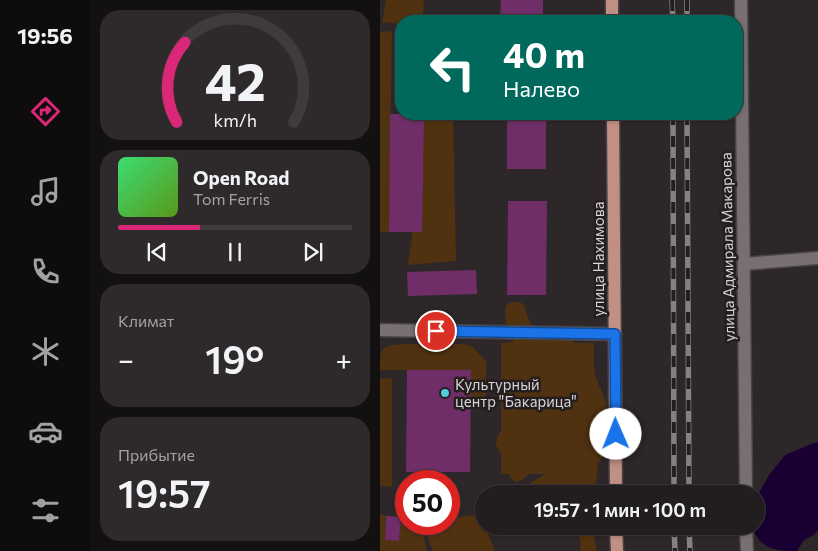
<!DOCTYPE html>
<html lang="ru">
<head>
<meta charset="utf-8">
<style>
	body { margin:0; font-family:Commissioner,sans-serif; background:#2e2a2c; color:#f1f3f6; height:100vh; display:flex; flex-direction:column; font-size:19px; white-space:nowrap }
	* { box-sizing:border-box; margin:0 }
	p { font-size:16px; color:#a2a2a4 }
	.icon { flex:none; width:28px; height:28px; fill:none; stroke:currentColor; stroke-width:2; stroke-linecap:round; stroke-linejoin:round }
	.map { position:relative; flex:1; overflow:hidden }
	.panel { display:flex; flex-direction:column; gap:10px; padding:10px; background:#131011; width:290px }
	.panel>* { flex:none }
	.hud { position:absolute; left:15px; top:15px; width:348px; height:105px; border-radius:20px; box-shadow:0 1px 4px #0004,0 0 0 1px #3f3b3d; background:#00695c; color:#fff; overflow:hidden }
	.speed { position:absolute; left:15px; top:470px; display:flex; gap:10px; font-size:25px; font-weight:700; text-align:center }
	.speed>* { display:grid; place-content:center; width:65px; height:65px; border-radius:50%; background:#221d1f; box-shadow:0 1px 4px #0004,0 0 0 1px #3f3b3d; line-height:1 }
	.speed .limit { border:8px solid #d22; background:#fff; color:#111 }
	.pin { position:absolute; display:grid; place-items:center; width:42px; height:42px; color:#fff; margin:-21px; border:2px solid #fff; border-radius:50%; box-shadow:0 1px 5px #0007 }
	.me { position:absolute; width:55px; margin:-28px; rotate:359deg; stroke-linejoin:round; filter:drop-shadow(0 0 4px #0008) }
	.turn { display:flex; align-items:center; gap:18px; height:105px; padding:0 25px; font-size:22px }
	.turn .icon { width:65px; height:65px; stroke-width:2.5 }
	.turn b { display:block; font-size:35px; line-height:42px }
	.big { font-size:38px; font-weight:600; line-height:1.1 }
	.panel .tile { flex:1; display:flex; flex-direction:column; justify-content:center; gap:8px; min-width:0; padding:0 18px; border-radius:20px; background:#2e2a2c }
	.panel .dial { align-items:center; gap:0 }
	.dial svg { height:130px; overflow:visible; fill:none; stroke:#3f3b3d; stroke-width:7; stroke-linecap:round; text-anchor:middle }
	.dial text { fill:#f1f3f6; stroke:none }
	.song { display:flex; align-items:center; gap:15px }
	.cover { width:60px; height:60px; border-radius:8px; background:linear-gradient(135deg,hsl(140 70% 55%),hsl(90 70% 35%)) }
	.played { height:5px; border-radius:2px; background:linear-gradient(90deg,#db2777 35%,#3f3b3d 35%) }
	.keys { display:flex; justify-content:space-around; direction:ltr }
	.heat { display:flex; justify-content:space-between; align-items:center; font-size:28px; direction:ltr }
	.trip { position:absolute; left:95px; top:485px; width:290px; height:50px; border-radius:25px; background:#221d1f; box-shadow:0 1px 4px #0004,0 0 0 1px #3f3b3d; font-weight:600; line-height:50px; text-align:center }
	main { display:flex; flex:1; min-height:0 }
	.menu { display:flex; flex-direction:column; width:90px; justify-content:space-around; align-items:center; background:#0e0c0c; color:#a2a2a4 }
	.menu .icon { width:35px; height:35px }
	.menu .on { color:#db2777 }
	.menu b { font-size:22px; color:#f1f3f6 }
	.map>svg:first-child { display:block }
</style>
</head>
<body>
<main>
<nav class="menu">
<b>19:56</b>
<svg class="icon on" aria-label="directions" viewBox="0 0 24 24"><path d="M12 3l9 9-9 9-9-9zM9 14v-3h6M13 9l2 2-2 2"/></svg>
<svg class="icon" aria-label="music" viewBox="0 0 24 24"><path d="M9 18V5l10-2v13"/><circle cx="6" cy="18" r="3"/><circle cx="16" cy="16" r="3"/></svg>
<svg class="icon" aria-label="phone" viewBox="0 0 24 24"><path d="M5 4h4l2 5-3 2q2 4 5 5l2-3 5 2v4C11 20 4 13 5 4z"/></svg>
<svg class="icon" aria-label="climate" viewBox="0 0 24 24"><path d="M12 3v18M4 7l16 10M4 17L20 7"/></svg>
<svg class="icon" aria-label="car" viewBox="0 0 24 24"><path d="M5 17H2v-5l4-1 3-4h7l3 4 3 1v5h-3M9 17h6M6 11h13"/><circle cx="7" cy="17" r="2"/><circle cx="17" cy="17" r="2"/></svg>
<svg class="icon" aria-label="filters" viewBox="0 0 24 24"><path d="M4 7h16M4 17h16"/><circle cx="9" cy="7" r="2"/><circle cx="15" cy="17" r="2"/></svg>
</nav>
<section class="panel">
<div class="tile dial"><svg viewBox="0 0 100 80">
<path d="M14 69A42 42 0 1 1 86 69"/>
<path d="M14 69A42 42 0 0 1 19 20" stroke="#db2777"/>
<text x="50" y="56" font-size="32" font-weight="700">42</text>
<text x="50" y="72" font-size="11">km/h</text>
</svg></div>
<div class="tile">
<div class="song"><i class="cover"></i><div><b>Open Road</b><p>Tom Ferris</p></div></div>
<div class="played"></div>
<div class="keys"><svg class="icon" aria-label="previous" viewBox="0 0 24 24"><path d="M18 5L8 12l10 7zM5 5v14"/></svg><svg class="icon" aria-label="pause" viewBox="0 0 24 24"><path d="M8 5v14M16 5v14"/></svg><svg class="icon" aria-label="next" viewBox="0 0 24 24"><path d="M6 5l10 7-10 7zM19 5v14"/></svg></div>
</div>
<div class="tile"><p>Климат</p>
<div class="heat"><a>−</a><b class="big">19°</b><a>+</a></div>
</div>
<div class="tile"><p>Прибытие</p><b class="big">19:57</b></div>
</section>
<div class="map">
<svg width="438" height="551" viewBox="0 0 438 551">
	<rect width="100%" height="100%" fill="#2e2729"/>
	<g fill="#503210">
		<polygon points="6,0 44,0 42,21 21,21 21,24 2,22"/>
		<polygon points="12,31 9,232 0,232 0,32"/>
		<polygon points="33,114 73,114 76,261 28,265 32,238"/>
		<path d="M133 302H140L145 306C145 312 149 323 155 327 160 330 183 331 191 332L194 343H214V367L216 378 227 405 226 411 222 416 224 429 226 434V441L225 453 218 464 215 494H148L147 490 149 484 165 474H149L143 479 137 482 131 479 129 474H121V453L116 445 117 437 121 431V343L134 342 127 332 126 324 125 311 127 304Z"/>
		<path d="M23 344H83L92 346 106 362V406H91V370H0C0 348 0 346 23 344Z"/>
		<polygon points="12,378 12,487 0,486 0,379"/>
		<path d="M0 514 6 516 5 540 19 541 21 517 26 518V524C50 524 41 535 47 551H0Z"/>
		<polygon points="101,515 104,523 104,526 105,526 115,551 53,551 43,524 69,524 69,518"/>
		<path d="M197 526H215L214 537 217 551H200C202 543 198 535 197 526Z"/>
	</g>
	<path fill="#180032" d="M438 442V530L434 535 424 540 417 551C402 551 390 551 380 541 376 536 374 533 373 526H376V498L389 475 405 455 431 444Z"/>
	<g fill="#6f2e67">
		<polygon points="121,0 163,0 163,21 120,21"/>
		<polygon points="10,114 44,114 42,232 9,232"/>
		<rect x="127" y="114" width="39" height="55"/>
		<polygon points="128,201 167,201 166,295 127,295"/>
		<polygon points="96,270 97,294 28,296 27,272"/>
		<polygon points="27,370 91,370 90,472 26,472"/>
		<polygon points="6,516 21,517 19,541 5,540"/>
	</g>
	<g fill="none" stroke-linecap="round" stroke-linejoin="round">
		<g stroke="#484344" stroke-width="15">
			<g id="minor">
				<polyline points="361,0 366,494"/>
				<polyline points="364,264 438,258"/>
				<polyline points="0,330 235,334"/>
				<polyline points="366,526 367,551"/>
			</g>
		</g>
		<g stroke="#484344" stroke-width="15">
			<g id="major">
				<polyline points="232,0 232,21"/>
				<polyline points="233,114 236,494"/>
				<polyline points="236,526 237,551"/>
			</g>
		</g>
		<use href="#minor" stroke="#776f71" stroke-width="12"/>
		<use href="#major" stroke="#c28f84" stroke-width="12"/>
		<g stroke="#868081" stroke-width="5.5">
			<g id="rail">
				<polyline points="292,0 293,21"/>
				<polyline points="307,0 307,21"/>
				<polyline points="293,114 294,494"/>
				<polyline points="307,114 309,494"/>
				<polyline points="294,526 295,551"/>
				<polyline points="309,526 310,551"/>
			</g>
		</g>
		<use href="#rail" stroke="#241e1f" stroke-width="4" stroke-dasharray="11" stroke-linecap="butt"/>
	</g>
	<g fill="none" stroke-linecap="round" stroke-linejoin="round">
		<g stroke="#114b97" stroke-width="12">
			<polyline id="route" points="56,331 235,334 236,434"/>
		</g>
		<use href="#route" stroke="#1a73e8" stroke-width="9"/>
	</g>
	<circle fill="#53cbda" stroke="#241e1f" stroke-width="2" cx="65" cy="393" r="5"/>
	<g text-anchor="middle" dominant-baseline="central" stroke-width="5" stroke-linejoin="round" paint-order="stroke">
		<g font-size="15" fill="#d8d3d4" stroke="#241e1f">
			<text transform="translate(347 247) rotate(-91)">улица Адмирала Макарова</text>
			<text transform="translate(218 259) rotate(-90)">улица Нахимова</text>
		</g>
		<g font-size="15" fill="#d8d3d4" stroke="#241e1f" text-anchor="start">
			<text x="75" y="384">Культурный<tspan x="75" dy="17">центр "Бакарица"</tspan></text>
		</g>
	</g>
</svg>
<div class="speed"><div class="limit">50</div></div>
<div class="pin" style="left:56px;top:331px;background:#d93025"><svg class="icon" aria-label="arrive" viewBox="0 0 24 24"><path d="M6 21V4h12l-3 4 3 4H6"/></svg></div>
<svg class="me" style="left:236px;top:434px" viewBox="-20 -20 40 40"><circle r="19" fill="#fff"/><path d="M0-13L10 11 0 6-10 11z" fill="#1a73e8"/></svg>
<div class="trip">19:57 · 1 мин · 100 m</div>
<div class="hud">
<div class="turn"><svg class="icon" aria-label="left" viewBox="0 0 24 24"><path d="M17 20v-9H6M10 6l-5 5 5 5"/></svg><div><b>40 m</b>Налево</div></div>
</div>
</div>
</main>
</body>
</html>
